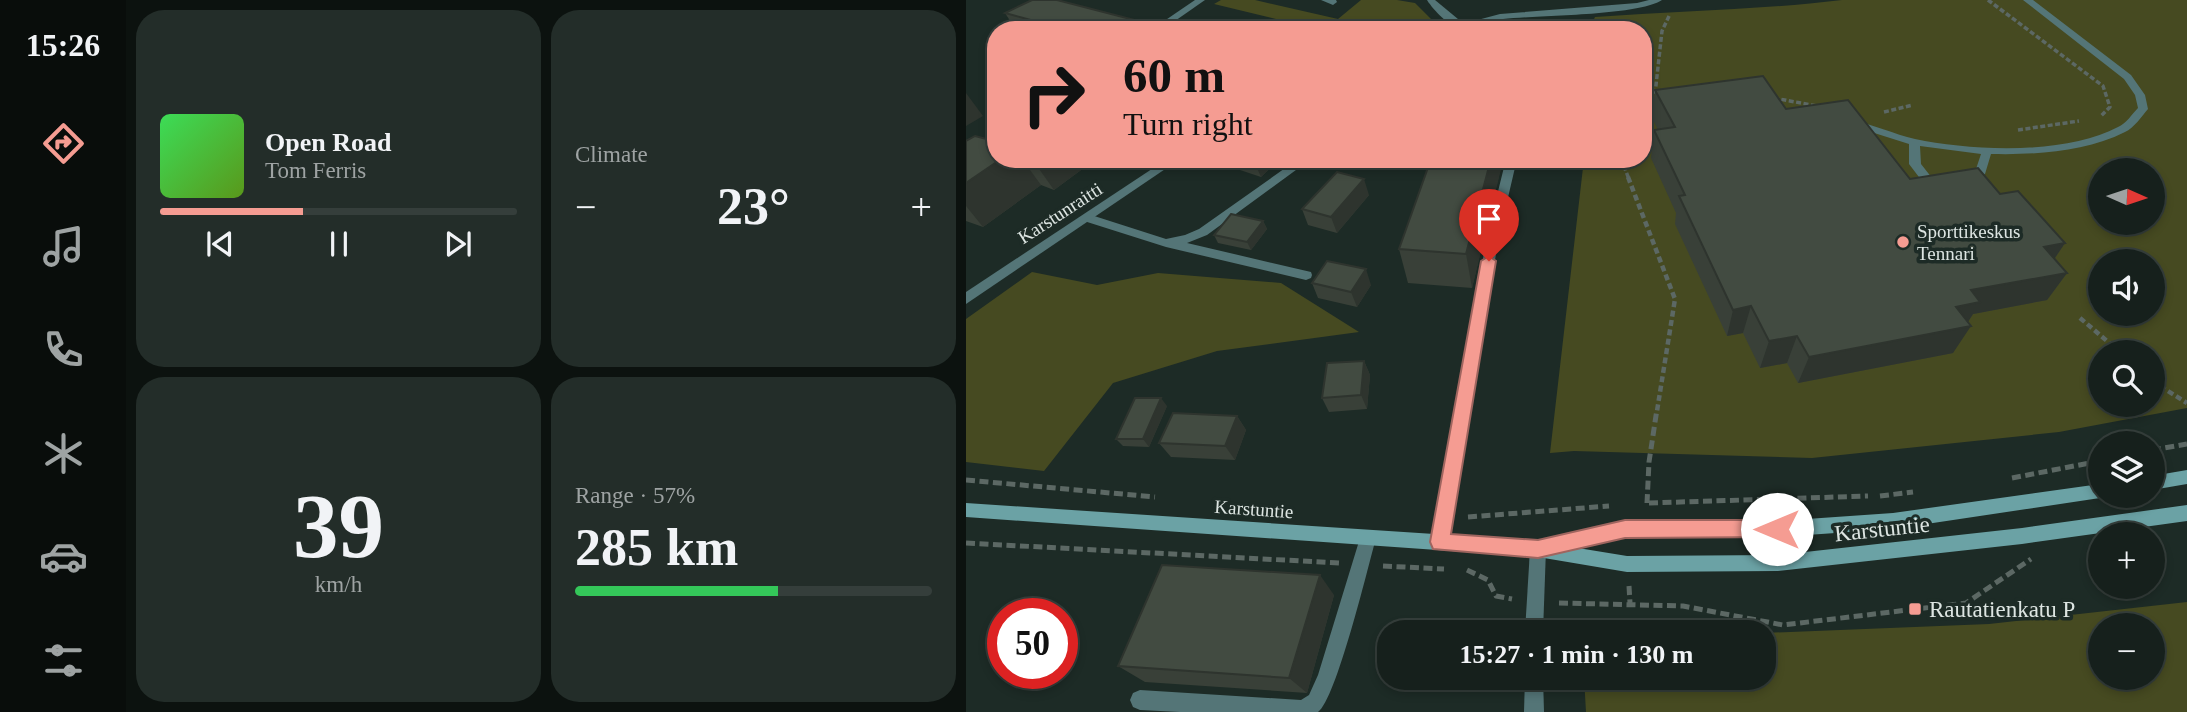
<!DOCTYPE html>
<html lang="en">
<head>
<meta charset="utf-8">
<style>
	body { margin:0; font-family:"Times New Roman",serif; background:#232d29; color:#f1f3f6; height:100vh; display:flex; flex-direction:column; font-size:26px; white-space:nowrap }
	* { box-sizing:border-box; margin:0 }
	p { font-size:23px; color:#9ea3a3 }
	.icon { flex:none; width:38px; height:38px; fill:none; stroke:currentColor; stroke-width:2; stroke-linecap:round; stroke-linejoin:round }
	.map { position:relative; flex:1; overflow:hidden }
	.details { display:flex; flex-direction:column; gap:10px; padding:10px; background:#0c120f; width:840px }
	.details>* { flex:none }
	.guide { position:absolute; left:21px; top:21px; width:665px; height:147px; border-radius:28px; box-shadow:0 4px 10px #0003,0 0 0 2px #353e3b; background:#f59c92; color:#111; overflow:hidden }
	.needle { width:46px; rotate:93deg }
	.controls { position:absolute; left:1122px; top:158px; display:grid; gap:14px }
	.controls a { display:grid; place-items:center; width:77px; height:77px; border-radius:50%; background:#16201c; box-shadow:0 4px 10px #0003,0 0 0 2px #353e3b; font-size:35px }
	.speed { position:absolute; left:21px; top:598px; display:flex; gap:14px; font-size:35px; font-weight:700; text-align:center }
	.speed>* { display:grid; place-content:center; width:91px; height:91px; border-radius:50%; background:#16201c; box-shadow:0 4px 10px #0003,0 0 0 2px #353e3b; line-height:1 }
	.speed .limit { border:10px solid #d22; background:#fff; color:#111 }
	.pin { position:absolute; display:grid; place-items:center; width:60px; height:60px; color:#fff; margin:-72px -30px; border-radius:50% 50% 50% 0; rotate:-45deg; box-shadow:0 0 7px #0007 }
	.pin .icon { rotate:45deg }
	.me { position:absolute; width:77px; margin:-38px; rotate:270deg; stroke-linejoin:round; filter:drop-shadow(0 0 5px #0008) }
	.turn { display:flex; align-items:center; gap:24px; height:147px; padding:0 21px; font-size:32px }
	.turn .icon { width:91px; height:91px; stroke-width:2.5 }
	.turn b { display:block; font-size:49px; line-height:60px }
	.big { font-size:52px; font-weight:600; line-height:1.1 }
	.details .tile { flex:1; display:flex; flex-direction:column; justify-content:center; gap:10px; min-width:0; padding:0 24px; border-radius:28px; background:#232d29 }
	.details .dial { align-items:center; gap:0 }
	.dial b { font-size:91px; line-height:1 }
	.song { display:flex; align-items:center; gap:21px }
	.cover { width:84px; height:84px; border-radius:10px; background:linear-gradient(135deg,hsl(130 70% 55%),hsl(90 70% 35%)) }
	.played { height:7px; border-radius:4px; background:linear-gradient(90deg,#f59c92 40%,#353e3b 40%) }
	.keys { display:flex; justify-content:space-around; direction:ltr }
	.heat { display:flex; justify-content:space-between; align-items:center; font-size:38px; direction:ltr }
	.charge { height:10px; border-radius:5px; background:linear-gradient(90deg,#34c759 57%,#353e3b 0) }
	.details .tiles { flex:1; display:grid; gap:10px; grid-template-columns:repeat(2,1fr) }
	.trip { position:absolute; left:411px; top:620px; width:399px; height:70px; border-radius:28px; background:#16201c; box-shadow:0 4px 10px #0003,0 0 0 2px #353e3b; font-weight:600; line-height:70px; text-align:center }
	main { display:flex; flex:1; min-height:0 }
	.tabs { display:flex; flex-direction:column; width:126px; justify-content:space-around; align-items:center; background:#090d0b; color:#9ea3a3 }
	.tabs .icon { width:49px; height:49px }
	.tabs .current { color:#f59c92 }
	.tabs b { font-size:32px; color:#f1f3f6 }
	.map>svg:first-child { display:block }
</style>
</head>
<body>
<main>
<nav class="tabs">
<b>15:26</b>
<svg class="icon current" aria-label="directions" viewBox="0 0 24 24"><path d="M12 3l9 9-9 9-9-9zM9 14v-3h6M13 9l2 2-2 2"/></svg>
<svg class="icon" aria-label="music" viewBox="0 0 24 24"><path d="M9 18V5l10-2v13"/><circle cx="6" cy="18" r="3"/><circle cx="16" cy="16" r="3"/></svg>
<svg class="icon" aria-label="phone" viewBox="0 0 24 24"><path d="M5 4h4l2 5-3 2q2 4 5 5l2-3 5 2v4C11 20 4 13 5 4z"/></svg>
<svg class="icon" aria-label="climate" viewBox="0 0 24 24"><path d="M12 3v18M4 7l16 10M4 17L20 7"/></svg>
<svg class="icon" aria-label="car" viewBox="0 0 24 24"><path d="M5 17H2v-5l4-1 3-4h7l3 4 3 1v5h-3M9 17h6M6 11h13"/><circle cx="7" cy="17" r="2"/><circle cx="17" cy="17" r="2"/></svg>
<svg class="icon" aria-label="filters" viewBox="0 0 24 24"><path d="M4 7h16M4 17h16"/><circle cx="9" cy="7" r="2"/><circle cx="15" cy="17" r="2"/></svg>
</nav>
<section class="details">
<div class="tiles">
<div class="tile">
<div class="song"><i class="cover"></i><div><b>Open Road</b><p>Tom Ferris</p></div></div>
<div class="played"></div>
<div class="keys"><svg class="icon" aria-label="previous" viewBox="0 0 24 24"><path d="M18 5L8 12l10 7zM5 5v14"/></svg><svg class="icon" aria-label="pause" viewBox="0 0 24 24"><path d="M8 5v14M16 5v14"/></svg><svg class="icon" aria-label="next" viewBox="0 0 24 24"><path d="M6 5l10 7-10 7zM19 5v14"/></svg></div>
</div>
<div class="tile"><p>Climate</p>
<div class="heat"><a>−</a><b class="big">23°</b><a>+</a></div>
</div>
<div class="tile dial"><b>39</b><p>km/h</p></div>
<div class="tile"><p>Range · 57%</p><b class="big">285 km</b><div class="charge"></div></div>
</div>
</section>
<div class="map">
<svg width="1221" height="712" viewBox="0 0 1221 712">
	<rect width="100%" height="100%" fill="#1d2b26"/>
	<g fill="#464a21" fill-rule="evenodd">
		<polygon points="255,0 289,0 372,19 395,0 431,0 449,3 468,22 437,30 309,30 318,21 248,4"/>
		<path d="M876 0H1221V408L1093 432 846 458 608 451 584 453 618 159H677V30H623L629 17C712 11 794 10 876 0ZM1134 170H1186V222H1134ZM1134 261H1186V313H1134ZM1134 352H1186V404H1134Z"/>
		<polygon points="66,272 131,285 192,273 315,283 393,332 251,351 147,383 78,471 0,462 0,319"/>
		<path d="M1221 602V712H620L618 677H798V633L1023 624ZM1134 625H1186V677H1134Z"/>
	</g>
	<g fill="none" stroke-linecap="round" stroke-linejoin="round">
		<g stroke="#5c6864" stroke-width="3.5" stroke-dasharray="5 2.5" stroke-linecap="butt">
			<polyline points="1022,0 1137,86 1144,107 1135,116"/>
			<polyline points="689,94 696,31 704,14"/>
			<polyline points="808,98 851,106"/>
			<polyline points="677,109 692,103"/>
			<polyline points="918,112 947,105"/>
			<polyline points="1052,130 1113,121"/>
			<polyline points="655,159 663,179"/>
		</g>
		<g stroke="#5c6864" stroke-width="4.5" stroke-dasharray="6 3.5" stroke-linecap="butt">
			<polyline points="662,177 709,299 691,411"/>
			<polyline points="1114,318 1154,352"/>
			<polyline points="1186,381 1221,403"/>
		</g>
		<g stroke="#5c6864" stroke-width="5" stroke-dasharray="9 4.5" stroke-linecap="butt">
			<polyline points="1186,450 1221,444"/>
			<polyline points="1046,478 1134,461"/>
			<polyline points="0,480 189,497"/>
			<polyline points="914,496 947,492"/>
			<polyline points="681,503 683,462 691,409"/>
			<polyline points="683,503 902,496"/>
			<polyline points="502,517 643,506"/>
			<polyline points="0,543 373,563"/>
			<polyline points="417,566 478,569"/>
			<polyline points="501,570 522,580 530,596 546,599"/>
			<polyline points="663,586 664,603"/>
			<polyline points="593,603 717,606 817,625 1000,603 1065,559"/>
		</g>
		<g fill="#547577" fill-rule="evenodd">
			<polygon points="229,0 239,0 196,30 185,30"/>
			<polygon points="355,0 370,0 371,2 367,5"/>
			<path d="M461 0H469L498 24V28C484 28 468 11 461 0Z"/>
			<path d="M1057 0H1067L1165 75 1179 95 1182 109C1176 116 1168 128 1159 132 1119 152 1070 155 1025 154L1019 174 1000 185 994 181 1010 169 1015 154 954 146 955 164 966 178 977 179 979 182C975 188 965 186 959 185L943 164V144L883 125 882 123 887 120C908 125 928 134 949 139 1006 151 1100 155 1152 127 1160 124 1166 114 1172 108L1169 95 1158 79Z"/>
			<polygon points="332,159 345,159 241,235 221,243 345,272 346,275 345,278 340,280 200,247 118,221 116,218 122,214 200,239 219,235 233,229"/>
			<polygon points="540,159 551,159 533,236 482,542 480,548 474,550 468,548 466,542 521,236"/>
			<path d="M402 530 408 532 410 538C402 567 370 700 352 712H214L174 710 167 707 164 700 167 693 174 690 335 700 343 695 352 675 394 538 396 532Z"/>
		</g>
		<g fill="#547577" fill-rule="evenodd">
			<path d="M683 0H696C671 16 573 15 537 19 515 22 496 30 474 30L534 14 671 3Z"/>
			<polygon points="201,159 214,159 0,304 0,292"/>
			<polygon points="572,541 578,543 580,549 577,632 559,632 564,549 566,543"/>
			<polygon points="559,677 577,677 578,712 558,712"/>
		</g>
		<g fill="#6ba2a5" fill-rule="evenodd">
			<polygon points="1221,470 1221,484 1186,490 1186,476"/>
			<polygon points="1134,484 1134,495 1140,495 1134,498 927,529 811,537 659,537 612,548 661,556 812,555 1056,528 1221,505 1221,521 1056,544 812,571 661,572 572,557 0,517 0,503 574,541 659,521 811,521 927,513"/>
		</g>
	</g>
	<g fill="#394038">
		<polygon points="39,13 207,30 50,30"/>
		<polygon points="689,90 820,109 944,179 1034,194 1099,243 1089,258 1101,273 1081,300 1007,314 1002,322 987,353 832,383 821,363 794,368 777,333 761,336 709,224 710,213 685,158 688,130 692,130 686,118"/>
		<polygon points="24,140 30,159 130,159 88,190 75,185 17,227 0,221 0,141"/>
		<polygon points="262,159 314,159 295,177 265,167"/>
		<polygon points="465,159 537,159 506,288 442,283 433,249"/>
		<polygon points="403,195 371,233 342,225 336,209"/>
		<polygon points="297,221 301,229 285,250 252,243 248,235"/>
		<polygon points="346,283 405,285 391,307 352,298"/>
		<polygon points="398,361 404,375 401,409 363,412 356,398"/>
		<polygon points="201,406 183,447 157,446 150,439"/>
		<polygon points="271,416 280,430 269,460 205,457 193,443"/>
		<polygon points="368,595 341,693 179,682 152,666"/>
	</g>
	<g fill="#2e342e">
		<polygon points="0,93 17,116 0,126"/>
		<polygon points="35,159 56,159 75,185 17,227 0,206 0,183"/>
		<polygon points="66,159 130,159 88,190"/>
		<polygon points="290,159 314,159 295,177 288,161"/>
		<polygon points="525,159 537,159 537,161 506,288 500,254"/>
		<polygon points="398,179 403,195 371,233 365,217"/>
		<polygon points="297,221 301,229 285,250 281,242"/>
		<polygon points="1099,243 1080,271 1078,247"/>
		<polygon points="400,269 405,285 391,307 385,292"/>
		<polygon points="1101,273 1081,300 1007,314 998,328 1005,326 987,353 832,383 843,357 990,307 1005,290"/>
		<polygon points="785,306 777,333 761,336 767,310"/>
		<polygon points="831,336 821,363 794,368 803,341"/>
		<polygon points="398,361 404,375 401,409 395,395"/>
		<polygon points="195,398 201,406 183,447 177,439"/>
		<polygon points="271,416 280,430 269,460 259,446"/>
		<polygon points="354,575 368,595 341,693 323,678"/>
	</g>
	<g fill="#424b41" stroke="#2e342e" stroke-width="2">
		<polygon points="66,0 91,0 207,30 102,30 39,13"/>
		<polygon points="797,76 820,109 882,100 944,179 1012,168 1034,194 1052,191 1099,243 1078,247 1101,273 1005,290 1014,302 990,307 1005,326 843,357 831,336 803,341 785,306 767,310 713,196 719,195 688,130 709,127 689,90"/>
		<polygon points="9,136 24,140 30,136 30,159 35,159 0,183 0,141"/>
		<polygon points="465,159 525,159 500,254 433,249"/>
		<polygon points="371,172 398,179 365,217 336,209"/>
		<polygon points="265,214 297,221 281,242 248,235"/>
		<polygon points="361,261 400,269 385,292 346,283"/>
		<polygon points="398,361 395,395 356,398 361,363"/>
		<polygon points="169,398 195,398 177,439 150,439"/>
		<polygon points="207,413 271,416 259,446 193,443"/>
		<polygon points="196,565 354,575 323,678 152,666"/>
	</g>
	<polygon fill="#f59c92" stroke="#9f655f" stroke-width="2" points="523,256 530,261 485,534 572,540 659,520 811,520 817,522 820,529 817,535 811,537 659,538 572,558 467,549 464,542 515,261"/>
	<g fill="#f59c92" stroke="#1d2b26" stroke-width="2.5">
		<circle cx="937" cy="242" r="7"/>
		<rect x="942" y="602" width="14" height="14" rx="3.5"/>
	</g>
	<g text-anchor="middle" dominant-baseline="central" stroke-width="7" stroke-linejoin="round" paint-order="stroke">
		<g font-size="19" fill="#dde5e2" stroke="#1d2b26">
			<text transform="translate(94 213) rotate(-33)">Karstunraitti</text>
			<text transform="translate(288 509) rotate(4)">Karstuntie</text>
		</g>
		<g font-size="19" fill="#dde5e2" stroke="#1d2b26" text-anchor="start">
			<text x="951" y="231">Sporttikeskus<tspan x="951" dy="22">Tennari</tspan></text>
		</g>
		<g font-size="23" fill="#dde5e2" stroke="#1d2b26">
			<text transform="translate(916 529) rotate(-6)">Karstuntie</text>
		</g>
		<g font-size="23" fill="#dde5e2" stroke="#1d2b26" text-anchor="start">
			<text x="963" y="609">Rautatienkatu P</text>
		</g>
	</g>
</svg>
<div class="controls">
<a><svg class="needle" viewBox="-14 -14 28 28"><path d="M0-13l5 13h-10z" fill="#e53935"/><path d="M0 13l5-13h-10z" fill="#9ea3a3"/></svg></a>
<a><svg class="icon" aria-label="sound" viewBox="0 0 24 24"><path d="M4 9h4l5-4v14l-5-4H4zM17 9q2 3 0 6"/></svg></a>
<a><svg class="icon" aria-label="search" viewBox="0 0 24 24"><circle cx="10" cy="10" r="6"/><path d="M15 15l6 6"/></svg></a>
<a><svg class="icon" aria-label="layers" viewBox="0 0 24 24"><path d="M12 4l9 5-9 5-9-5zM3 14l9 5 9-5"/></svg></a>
<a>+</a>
<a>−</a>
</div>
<div class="speed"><div class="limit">50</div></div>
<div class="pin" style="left:523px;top:261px;background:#d93025"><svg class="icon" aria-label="arrive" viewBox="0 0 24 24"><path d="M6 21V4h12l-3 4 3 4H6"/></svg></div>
<svg class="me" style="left:811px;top:529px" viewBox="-20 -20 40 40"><circle r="19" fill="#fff"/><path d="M0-13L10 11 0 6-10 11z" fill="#f59c92"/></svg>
<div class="trip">15:27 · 1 min · 130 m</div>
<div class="guide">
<div class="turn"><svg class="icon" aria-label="right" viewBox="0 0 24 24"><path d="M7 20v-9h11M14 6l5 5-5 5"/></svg><div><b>60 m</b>Turn right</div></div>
</div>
</div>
</main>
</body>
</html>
